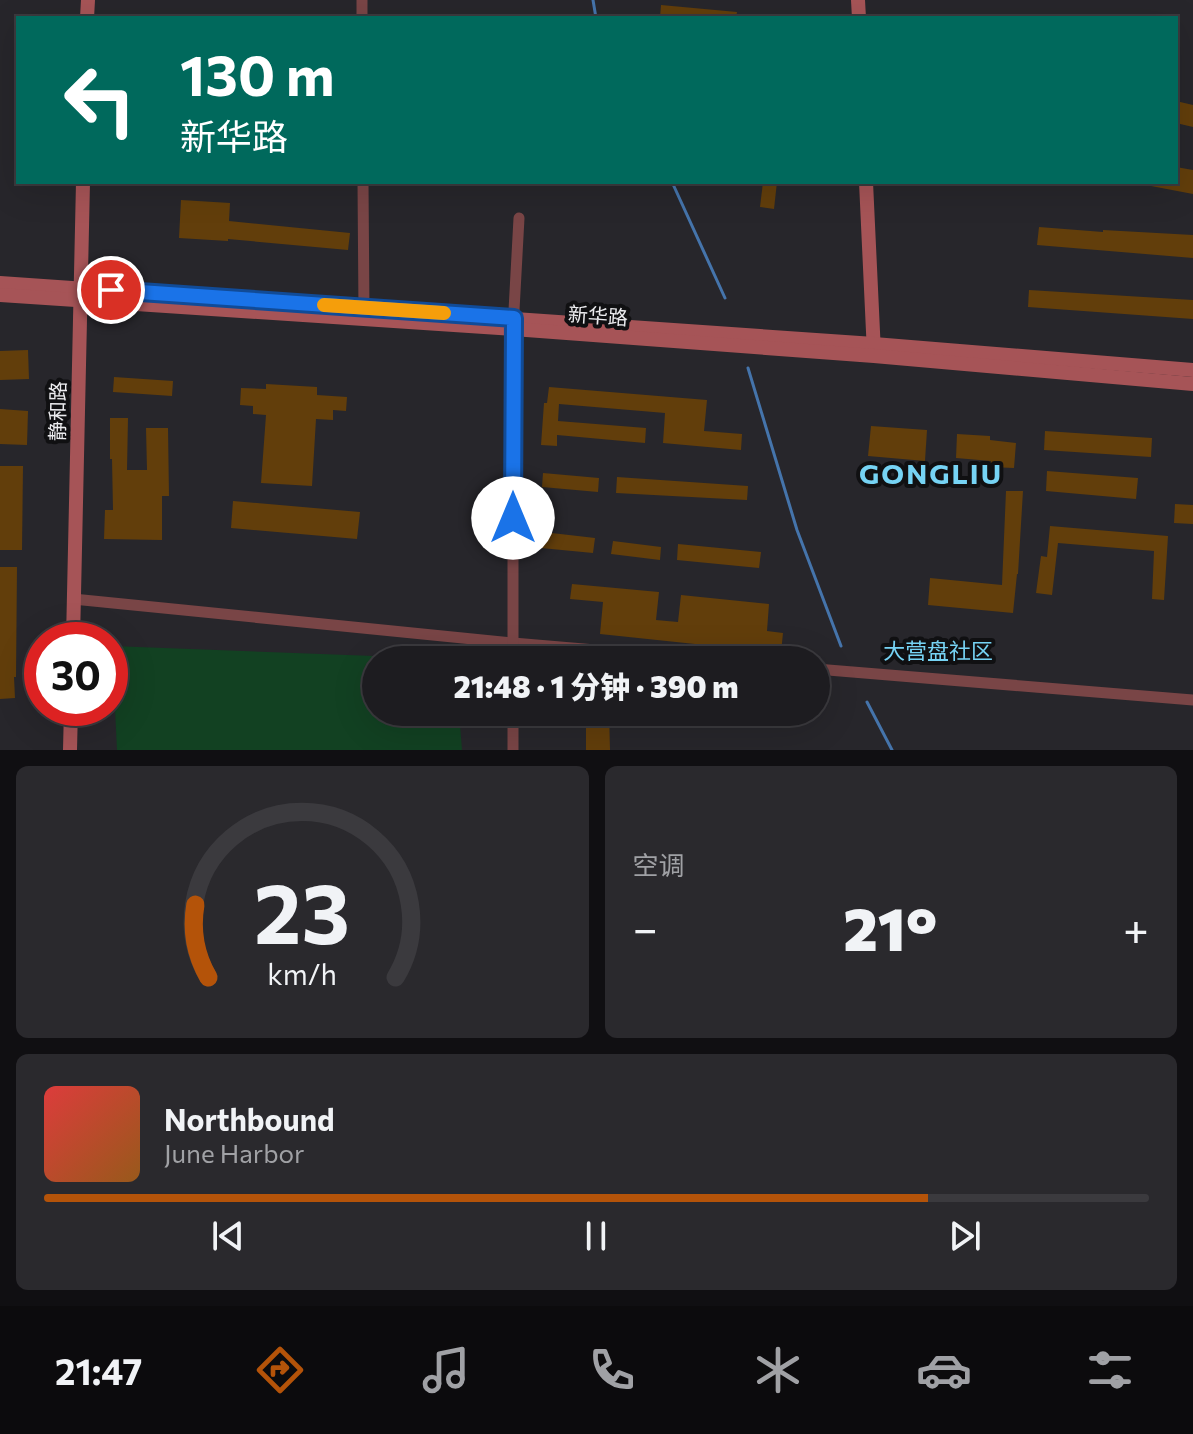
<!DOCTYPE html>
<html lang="zh">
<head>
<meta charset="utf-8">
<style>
	body { margin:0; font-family:Commissioner,"Noto Sans SC",sans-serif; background:#2a292d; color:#f1f3f6; height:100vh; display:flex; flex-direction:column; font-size:30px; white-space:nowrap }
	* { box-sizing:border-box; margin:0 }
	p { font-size:26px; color:#a0a1a5 }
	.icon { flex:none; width:44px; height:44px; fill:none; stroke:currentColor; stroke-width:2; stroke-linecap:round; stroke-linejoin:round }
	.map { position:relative; height:750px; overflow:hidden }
	.panel { display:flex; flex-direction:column; gap:16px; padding:16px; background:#100f12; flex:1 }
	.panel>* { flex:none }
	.guide { position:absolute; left:16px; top:16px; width:1162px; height:168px; border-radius:0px; box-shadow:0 8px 32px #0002,0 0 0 2px #3b3a3e; background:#00695c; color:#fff; overflow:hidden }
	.speed { position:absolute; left:24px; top:622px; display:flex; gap:16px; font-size:40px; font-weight:700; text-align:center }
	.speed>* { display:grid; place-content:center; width:104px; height:104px; border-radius:50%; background:#1d1c20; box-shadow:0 8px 32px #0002,0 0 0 2px #3b3a3e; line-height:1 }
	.speed .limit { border:12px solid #d22; background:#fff; color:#111 }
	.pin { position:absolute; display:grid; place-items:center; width:68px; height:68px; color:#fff; margin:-34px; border:4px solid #fff; border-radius:50%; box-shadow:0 2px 8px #0007 }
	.me { position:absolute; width:88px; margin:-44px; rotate:0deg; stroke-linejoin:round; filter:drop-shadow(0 0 6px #0008) }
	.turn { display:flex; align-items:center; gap:28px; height:168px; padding:0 32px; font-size:36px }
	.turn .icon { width:104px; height:104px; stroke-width:2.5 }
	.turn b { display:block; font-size:56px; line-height:68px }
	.big { font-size:60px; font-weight:800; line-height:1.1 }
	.panel .widget { flex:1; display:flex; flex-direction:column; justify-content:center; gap:12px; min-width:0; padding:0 28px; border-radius:12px; background:#2a292d }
	.panel .dial { align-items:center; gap:0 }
	.dial svg { height:208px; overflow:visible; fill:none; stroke:#3b3a3e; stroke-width:7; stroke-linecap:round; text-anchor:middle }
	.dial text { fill:#f1f3f6; stroke:none }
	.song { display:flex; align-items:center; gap:24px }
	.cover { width:96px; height:96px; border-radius:12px; background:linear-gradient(135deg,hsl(0 70% 55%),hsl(30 70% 35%)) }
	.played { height:8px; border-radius:4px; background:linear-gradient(90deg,#b45309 80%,#3b3a3e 80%) }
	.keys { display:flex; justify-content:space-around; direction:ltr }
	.heat { display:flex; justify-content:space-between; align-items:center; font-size:44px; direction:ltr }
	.panel .tiles { flex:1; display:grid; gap:16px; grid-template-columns:1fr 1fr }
	.widget:last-child { grid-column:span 2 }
	.trip { position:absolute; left:362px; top:646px; width:468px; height:80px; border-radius:40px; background:#1d1c20; box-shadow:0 8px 32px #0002,0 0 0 2px #3b3a3e; font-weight:800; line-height:80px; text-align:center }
	.menu { display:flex; height:128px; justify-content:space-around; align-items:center; background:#0c0b0d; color:#a0a1a5 }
	.menu .icon { width:56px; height:56px }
	.menu .on { color:#b45309 }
	.menu b { font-size:36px; color:#f1f3f6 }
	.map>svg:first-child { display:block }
</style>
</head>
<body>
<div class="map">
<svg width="1193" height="750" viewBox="0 0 1193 750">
	<rect width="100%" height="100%" fill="#27262b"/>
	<polygon fill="#124122" points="112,646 454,659 376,660 376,712 459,712 462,750 117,750"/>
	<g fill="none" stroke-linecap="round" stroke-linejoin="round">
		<g stroke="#4574ab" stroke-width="3">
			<polyline points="593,0 596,18"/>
			<polyline points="672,182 725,298"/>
			<polyline points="748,368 797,530 841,646"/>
			<polyline points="867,702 892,750"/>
		</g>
	</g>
	<g fill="#623e0b">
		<polygon points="661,5 737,12 736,18 660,18"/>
		<polygon points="1176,101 1193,105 1193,127 1176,123"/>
		<polygon points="1176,167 1193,170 1193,194 1151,186 1152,182 1176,182"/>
		<polygon points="763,182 777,182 774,209 760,207"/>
		<polygon points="181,200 230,203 229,221 350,233 348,250 228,239 228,241 179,238"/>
		<polygon points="1039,227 1103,232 1103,230 1193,235 1193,258 1037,245"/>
		<polygon points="1029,290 1193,300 1193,319 1028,307"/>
		<polygon points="28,350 29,379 0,380 0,351"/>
		<polygon points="114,377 173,381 172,396 113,392"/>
		<polygon points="266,384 317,387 317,395 347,397 346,411 333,410 333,420 316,419 312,486 261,483 266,415 253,414 253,406 240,405 241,388 266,389"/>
		<polygon points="549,387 707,400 704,431 742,434 741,450 663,443 665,413 559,404 558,421 646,428 645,443 557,435 557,446 541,445 544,403 547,403"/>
		<polygon points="0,409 28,411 27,445 0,444"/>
		<polygon points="110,418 128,418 127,470 147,470 146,428 168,428 169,496 162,496 162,540 104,539 105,510 113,510 112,459 110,459"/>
		<polygon points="871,426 927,430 925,461 868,456"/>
		<polygon points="1045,431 1152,438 1151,457 1044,450"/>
		<polygon points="957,434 990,436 990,440 1016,443 1014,468 990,467 991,461 956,458"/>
		<polygon points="0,466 23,466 22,550 0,550"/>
		<polygon points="1047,471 1138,478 1136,499 1046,491"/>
		<polygon points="543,473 599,478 598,492 542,487"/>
		<polygon points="617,477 748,486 747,500 616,493"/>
		<polygon points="1006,491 1023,491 1018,574 1017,574 1013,613 928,605 930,578 1002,585"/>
		<polygon points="233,501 360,512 357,539 231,528"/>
		<polygon points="1175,504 1193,505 1193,524 1174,523"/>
		<polygon points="1050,526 1168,536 1164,600 1152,599 1154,551 1058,543 1052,595 1036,593 1041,556 1047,557"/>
		<polygon points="543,532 595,538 593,553 541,548"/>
		<polygon points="613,541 661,547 660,560 611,554"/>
		<polygon points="678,544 761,552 759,568 677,560"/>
		<polygon points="0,567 17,567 16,677 14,677 15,698 0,699"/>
		<polygon points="572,584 659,592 656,620 678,622 681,595 769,604 767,631 783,633 781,653 600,634 603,602 570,599"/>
		<polygon points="586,712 609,712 610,750 586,750"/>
	</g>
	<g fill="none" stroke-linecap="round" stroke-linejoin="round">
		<g stroke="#794546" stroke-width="11">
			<polyline points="362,0 362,18"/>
			<polyline points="363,182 364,313"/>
			<polyline points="73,599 513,643 713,660"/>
			<polyline points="513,660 513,329 519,218"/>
			<polyline points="816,669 1193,700"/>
			<polyline points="513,750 513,712"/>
		</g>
		<g stroke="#a65457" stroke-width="14">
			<polyline points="858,0 859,18"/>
			<polyline points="87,18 88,0"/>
			<polyline points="866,182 874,353"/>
			<polyline points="0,283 874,344 1193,370"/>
			<polyline points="0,295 513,329 874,356 1193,384"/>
			<polyline points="73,640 83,182"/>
			<polyline points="70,750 71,708"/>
		</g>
	</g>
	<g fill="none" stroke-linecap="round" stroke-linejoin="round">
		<g stroke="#114b97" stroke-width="20">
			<polyline id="route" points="111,290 514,318 513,518"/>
		</g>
		<use href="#route" stroke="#1a73e8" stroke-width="14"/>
		<polyline stroke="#f59e0b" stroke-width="14" points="324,305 444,313"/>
	</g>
	<g text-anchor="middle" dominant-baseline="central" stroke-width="8" stroke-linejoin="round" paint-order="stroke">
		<g font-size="20" fill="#ececef" stroke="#101012">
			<text transform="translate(598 315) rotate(4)">新华路</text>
			<text transform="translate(57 411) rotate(-89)">静和路</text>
		</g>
		<g font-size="22" fill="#76d3f4" stroke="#101012">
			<text x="938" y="650">大营盘社区</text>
		</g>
		<g font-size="28" font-weight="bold" letter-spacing="2" fill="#76d3f4" stroke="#101012">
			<text x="931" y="473">GONGLIU</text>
		</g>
	</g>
</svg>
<div class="speed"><div class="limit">30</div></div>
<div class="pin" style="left:111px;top:290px;background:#d93025"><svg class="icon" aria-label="arrive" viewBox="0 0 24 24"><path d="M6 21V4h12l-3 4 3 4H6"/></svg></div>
<svg class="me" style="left:513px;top:518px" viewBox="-20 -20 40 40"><circle r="19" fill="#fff"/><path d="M0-13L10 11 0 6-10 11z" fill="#1a73e8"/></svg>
<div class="trip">21:48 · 1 分钟 · 390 m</div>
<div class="guide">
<div class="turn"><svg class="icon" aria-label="left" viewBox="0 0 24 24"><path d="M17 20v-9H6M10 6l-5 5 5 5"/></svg><div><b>130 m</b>新华路</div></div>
</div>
</div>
<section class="panel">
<div class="tiles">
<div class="widget dial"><svg viewBox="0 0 100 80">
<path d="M14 69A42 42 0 1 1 86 69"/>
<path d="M14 69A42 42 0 0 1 9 41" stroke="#b45309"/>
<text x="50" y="56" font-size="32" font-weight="700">23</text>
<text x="50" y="72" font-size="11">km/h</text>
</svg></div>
<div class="widget"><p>空调</p>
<div class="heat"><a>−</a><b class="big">21°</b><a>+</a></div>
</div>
<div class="widget">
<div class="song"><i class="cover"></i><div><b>Northbound</b><p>June Harbor</p></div></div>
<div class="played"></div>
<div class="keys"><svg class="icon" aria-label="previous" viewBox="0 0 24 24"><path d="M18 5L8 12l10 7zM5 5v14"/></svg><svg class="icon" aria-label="pause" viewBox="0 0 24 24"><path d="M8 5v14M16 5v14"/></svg><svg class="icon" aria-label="next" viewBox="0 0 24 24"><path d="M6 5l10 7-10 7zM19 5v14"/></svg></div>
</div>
</div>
</section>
<nav class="menu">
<b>21:47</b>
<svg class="icon on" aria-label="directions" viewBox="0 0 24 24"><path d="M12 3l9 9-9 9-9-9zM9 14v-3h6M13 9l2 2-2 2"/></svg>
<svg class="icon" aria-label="music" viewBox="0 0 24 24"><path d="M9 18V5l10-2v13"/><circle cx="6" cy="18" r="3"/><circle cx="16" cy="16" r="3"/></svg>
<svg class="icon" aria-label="phone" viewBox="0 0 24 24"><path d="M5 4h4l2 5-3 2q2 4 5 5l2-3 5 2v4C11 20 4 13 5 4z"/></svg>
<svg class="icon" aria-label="climate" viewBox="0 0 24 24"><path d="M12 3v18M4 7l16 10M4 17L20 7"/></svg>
<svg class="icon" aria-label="car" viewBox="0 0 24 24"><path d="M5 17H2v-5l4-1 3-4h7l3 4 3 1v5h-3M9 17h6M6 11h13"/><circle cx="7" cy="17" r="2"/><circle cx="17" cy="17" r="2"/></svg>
<svg class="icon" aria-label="filters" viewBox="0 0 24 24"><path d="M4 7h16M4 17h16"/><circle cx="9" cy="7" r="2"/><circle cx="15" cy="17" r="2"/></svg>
</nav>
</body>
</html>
